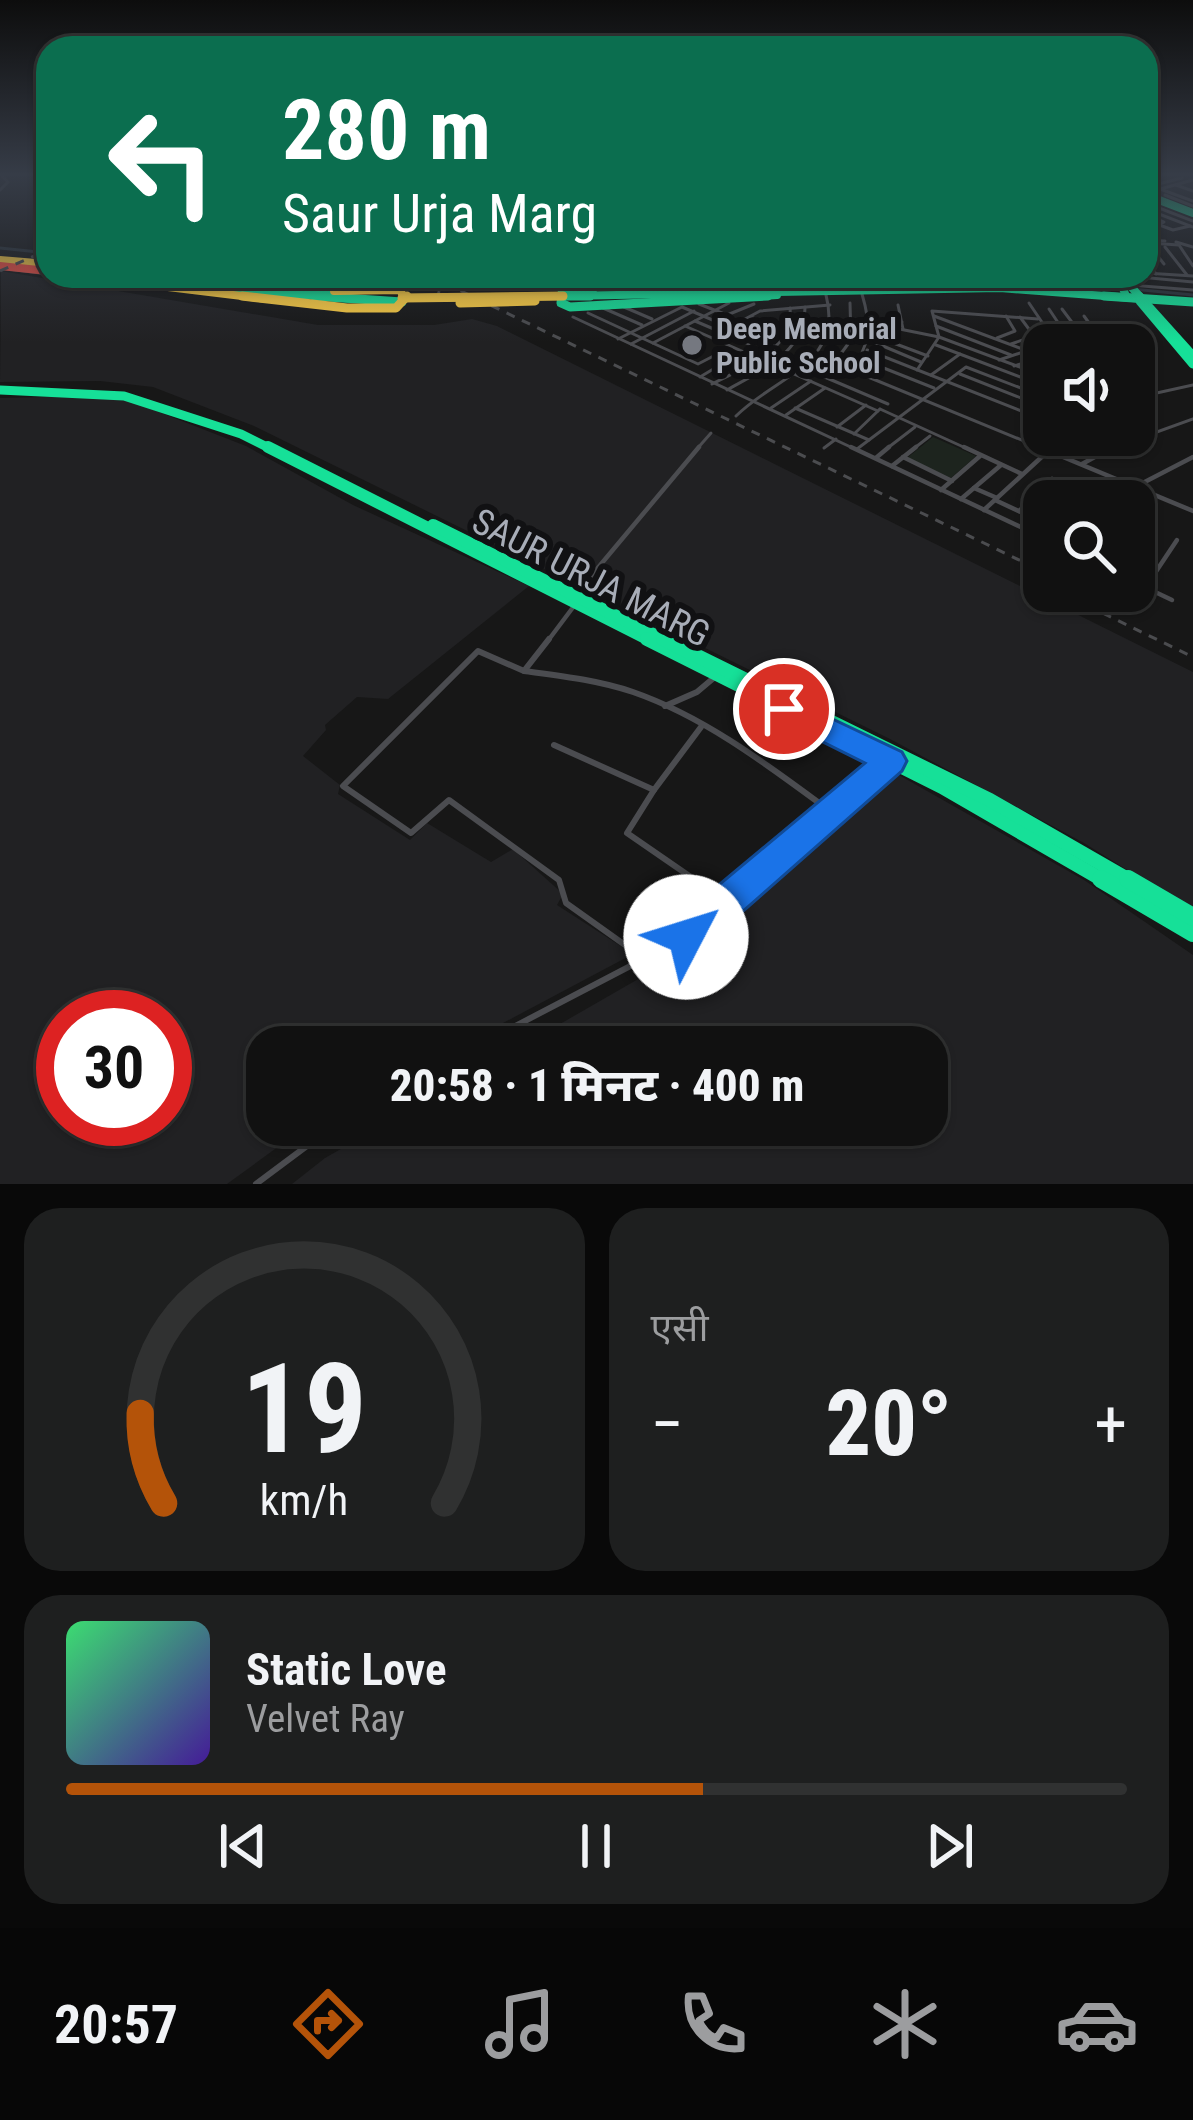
<!DOCTYPE html>
<html lang="hi">
<head>
<meta charset="utf-8">
<style>
	body { margin:0; font-family:"Roboto Condensed","Noto Sans Devanagari",sans-serif; background:#1e1f1f; color:#f1f3f6; height:100vh; display:flex; flex-direction:column; font-size:45px; white-space:nowrap }
	* { box-sizing:border-box; margin:0 }
	p { font-size:39px; color:#9c9d9f }
	.icon { flex:none; width:66px; height:66px; fill:none; stroke:currentColor; stroke-width:2; stroke-linecap:round; stroke-linejoin:round }
	.map { position:relative; height:1184px; overflow:hidden }
	.drawer { display:flex; flex-direction:column; gap:24px; padding:24px; background:#090909; flex:1 }
	.drawer>* { flex:none }
	.hud { position:absolute; left:36px; top:36px; width:1122px; height:252px; border-radius:36px; box-shadow:0 3px 9px #0004,0 0 0 3px #303131; background:#0b6e4f; color:#fff; overflow:hidden }
	.controls { position:absolute; left:1023px; top:324px; display:grid; gap:24px }
	.controls a { display:grid; place-items:center; width:132px; height:132px; border-radius:24px; background:#111; box-shadow:0 3px 9px #0004,0 0 0 3px #303131; font-size:60px }
	.speed { position:absolute; left:36px; top:990px; display:flex; gap:24px; font-size:60px; font-weight:700; text-align:center }
	.speed>* { display:grid; place-content:center; width:156px; height:156px; border-radius:50%; background:#111; box-shadow:0 3px 9px #0004,0 0 0 3px #303131; line-height:1 }
	.speed .limit { border:18px solid #d22; background:#fff; color:#111 }
	.pin { position:absolute; display:grid; place-items:center; width:102px; height:102px; color:#fff; margin:-51px; border:6px solid #fff; border-radius:50%; box-shadow:0 3px 12px #0007 }
	.me { position:absolute; width:132px; margin:-66px; rotate:50deg; stroke-linejoin:round; filter:drop-shadow(0 0 9px #0008) }
	.turn { display:flex; align-items:center; gap:42px; height:252px; padding:0 48px; font-size:54px }
	.turn .icon { width:156px; height:156px; stroke-width:2.5 }
	.turn b { display:block; font-size:84px; line-height:102px }
	.big { font-size:90px; font-weight:800; line-height:1.1 }
	.drawer .tile { flex:1; display:flex; flex-direction:column; justify-content:center; gap:18px; min-width:0; padding:0 42px; border-radius:36px; background:#1e1f1f }
	.drawer .dial { align-items:center; gap:0 }
	.dial svg { height:312px; overflow:visible; fill:none; stroke:#303131; stroke-width:7; stroke-linecap:round; text-anchor:middle }
	.dial text { fill:#f1f3f6; stroke:none }
	.song { display:flex; align-items:center; gap:36px }
	.cover { width:144px; height:144px; border-radius:18px; background:linear-gradient(135deg,hsl(140 70% 55%),hsl(260 70% 35%)) }
	.played { height:12px; border-radius:6px; background:linear-gradient(90deg,#b45309 60%,#303131 60%) }
	.keys { display:flex; justify-content:space-around; direction:ltr }
	.heat { display:flex; justify-content:space-between; align-items:center; font-size:66px; direction:ltr }
	.drawer .tiles { flex:1; display:grid; gap:24px; grid-template-columns:1fr 1fr }
	.tile:last-child { grid-column:span 2 }
	.trip { position:absolute; left:246px; top:1026px; width:702px; height:120px; border-radius:36px; background:#111; box-shadow:0 3px 9px #0004,0 0 0 3px #303131; font-weight:800; line-height:120px; text-align:center }
	.tab-bar { display:flex; height:192px; justify-content:space-around; align-items:center; background:#070707; color:#9c9d9f }
	.tab-bar .icon { width:84px; height:84px }
	.tab-bar .active { color:#b45309 }
	.tab-bar b { font-size:54px; color:#f1f3f6 }
	.map>svg:first-child { display:block }
</style>
</head>
<body>
<div class="map">
<svg width="1193" height="1184" viewBox="0 0 1193 1184">
	<rect width="100%" height="100%" fill="#171717"/>
	<g fill="#212123" fill-rule="evenodd">
		<polygon points="1,271 318,325 434,325 472,319 497,326 1193,672 1193,911 1084,843 890,739 254,426 153,387 100,381 0,382"/>
		<path d="M91 396 128 400 246 446 353 505 529 586 388 699 357 697 325 725 326 730 303 756 340 785 338 794 410 840 427 823 491 862 513 849 563 894 557 905 633 954 458 1047H267V1125H308L227 1184H0V398ZM63 1017H165V1119H63Z"/>
		<polygon points="897,774 1084,880 1193,955 1193,1184 292,1184 325,1158 383,1125 927,1125 927,1047 520,1047 687,951"/>
	</g>
	<polygon fill="#1d241e" points="933,437 976,456 951,478 907,458"/>
	<g fill="none" stroke-linecap="round" stroke-linejoin="round">
		<g stroke="#2a3239" stroke-width="3">
			<polyline points="0,248 48,253"/>
			<polyline points="275,276 413,288 459,279 520,287 1032,279 1193,295"/>
		</g>
		<g stroke="#4b4c50" stroke-width="3">
			<polyline points="1176,185 1193,191"/>
			<polyline points="1146,187 1182,178"/>
			<polyline points="1160,189 1193,201"/>
			<polyline points="0,190 8,182 2,176"/>
			<polyline points="1146,193 1193,180"/>
			<polyline points="1165,195 1193,206"/>
			<polyline points="1146,203 1193,221"/>
			<polyline points="1146,209 1193,227"/>
			<polyline points="1146,214 1164,222 1160,224"/>
			<polyline points="1146,220 1173,230 1190,226"/>
			<polyline points="1146,240 1165,241"/>
			<polyline points="1176,242 1193,247"/>
			<polyline points="1149,243 1179,245 1193,266"/>
			<polyline points="1149,245 1164,264"/>
			<polyline points="1165,247 1187,275"/>
			<polyline points="1146,259 1156,274"/>
			<polyline points="0,268 48,274"/>
			<polyline points="1146,273 1193,276"/>
			<polyline points="1129,276 1193,282"/>
			<polyline points="1130,285 1193,290"/>
			<polyline points="820,291 822,276"/>
			<polyline points="1029,303 1056,343"/>
			<polyline points="699,304 727,315 754,304"/>
			<polyline points="898,305 903,329"/>
			<polyline points="624,307 652,319"/>
			<polyline points="603,308 642,325"/>
			<polyline points="1049,309 1073,345"/>
			<polyline points="1062,309 1089,345"/>
			<polyline points="588,313 698,364 731,347"/>
			<polyline points="934,316 1025,350"/>
			<polyline points="1084,316 1105,345"/>
			<polyline points="573,317 857,450"/>
			<polyline points="751,317 790,334"/>
			<polyline points="695,321 749,344"/>
			<polyline points="886,321 902,322"/>
			<polyline points="870,323 939,337 1044,376"/>
			<polyline points="685,326 878,411"/>
			<polyline points="732,326 760,311 830,305"/>
			<polyline points="936,326 1011,355"/>
			<polyline points="872,335 928,356"/>
			<polyline points="997,338 1015,331 1006,316"/>
			<polyline points="618,339 682,307 776,347"/>
			<polyline points="871,341 921,362"/>
			<polyline points="653,343 729,303"/>
			<polyline points="631,344 694,311"/>
			<polyline points="1011,344 1034,336 1020,317"/>
			<polyline points="936,345 1044,386"/>
			<polyline points="1046,345 1116,340"/>
			<polyline points="867,350 1044,420"/>
			<polyline points="817,356 1046,450"/>
			<polyline points="861,359 934,388"/>
			<polyline points="999,360 1044,345"/>
			<polyline points="834,363 851,340 850,303"/>
			<polyline points="1014,366 1044,357"/>
			<polyline points="801,367 888,404"/>
			<path d="M850 370C872 345 871 324 862 294"/>
			<polyline points="917,370 939,337 932,311 1038,319"/>
			<polyline points="960,374 1044,407"/>
			<polyline points="931,375 960,354"/>
			<polyline points="1134,376 1151,394"/>
			<polyline points="700,377 735,356"/>
			<path d="M712 384C744 367 794 351 790 308"/>
			<path d="M727 390C762 370 805 353 805 307"/>
			<polyline points="1134,398 1193,385"/>
			<polyline points="771,408 811,381"/>
			<polyline points="795,408 869,440"/>
			<polyline points="880,409 970,450"/>
			<polyline points="786,415 825,388"/>
			<path d="M736 416C776 376 844 364 826 295"/>
			<polyline points="837,427 866,405"/>
			<polyline points="854,434 880,409"/>
			<polyline points="1082,435 1112,447"/>
			<polyline points="824,448 836,439"/>
			<polyline points="857,449 966,367 1044,397"/>
			<polyline points="696,450 711,433"/>
			<polyline points="885,450 915,427"/>
			<polyline points="912,450 930,436"/>
			<polyline points="1107,450 1193,419"/>
		</g>
		<g stroke="#4b4c50" stroke-width="4.5">
			<polyline points="851,447 1044,538"/>
			<polyline points="964,447 1022,474"/>
			<polyline points="1039,447 1193,511"/>
			<polyline points="877,457 889,447"/>
			<polyline points="903,457 952,481"/>
			<polyline points="1082,464 1113,447"/>
			<polyline points="892,466 916,447"/>
			<polyline points="1135,487 1193,457"/>
			<polyline points="974,488 997,498"/>
			<polyline points="941,490 980,456"/>
			<polyline points="961,499 1001,465"/>
			<polyline points="995,500 1044,523"/>
			<polyline points="1057,501 1067,494"/>
			<polyline points="984,510 1046,453"/>
			<polyline points="1019,511 1052,479"/>
			<polyline points="1134,556 1153,529"/>
			<polyline points="1134,582 1172,600"/>
			<polyline points="1145,588 1177,540"/>
			<polyline points="576,594 699,447"/>
			<polyline points="547,642 574,606"/>
		</g>
		<g stroke="#4b4c50" stroke-width="6">
			<polyline points="549,639 524,671 478,651 343,786 411,833 449,800 559,880 566,903 646,960"/>
			<path d="M524 671C561 676 597 680 633 692 705 717 769 766 830 811"/>
			<polyline points="665,706 697,692 716,676"/>
			<polyline points="554,745 654,790 701,727"/>
			<polyline points="654,790 627,833 727,902"/>
			<polyline points="475,1047 686,937 888,763"/>
			<polyline points="256,1184 335,1125"/>
		</g>
		<g stroke="#16e098" stroke-width="8">
			<polyline points="1146,195 1193,213"/>
			<polyline points="149,276 171,278"/>
			<polyline points="170,276 334,291"/>
			<polyline points="827,276 843,290"/>
			<polyline points="1118,276 1126,296"/>
			<polyline points="1125,280 1142,299"/>
			<polyline points="212,288 355,299"/>
			<polyline points="563,296 1000,288 1145,299"/>
			<polyline points="561,299 562,290 593,290"/>
			<polyline points="716,299 777,295"/>
		</g>
		<g stroke="#16e098" stroke-width="9">
			<polyline points="314,296 402,302"/>
			<polyline points="562,296 561,303 570,307 768,296"/>
			<polyline points="563,296 590,296"/>
			<polyline points="1104,296 1193,302"/>
			<polyline points="1139,296 1193,356"/>
			<polyline points="1140,301 1193,364"/>
			<polyline points="0,390 124,396 241,434 273,450"/>
		</g>
		<g stroke="#16e098" stroke-width="12">
			<polyline points="268,447 653,642"/>
			<polyline points="433,525 669,642"/>
		</g>
		<g stroke="#16e098" stroke-width="14">
			<polyline points="647,639 942,787 1106,882"/>
			<polyline points="663,639 990,800 1133,882"/>
		</g>
		<g stroke="#16e098" stroke-width="18">
			<polyline points="1101,879 1193,933"/>
			<polyline points="1128,879 1193,917"/>
		</g>
		<g stroke="#ffcf43" stroke-width="8">
			<polyline points="0,260 48,264"/>
			<polyline points="77,276 267,299"/>
			<polyline points="334,291 400,290 405,299"/>
		</g>
		<polyline stroke="#ffcf43" stroke-width="9" points="242,296 347,308 396,308 407,296"/>
		<polyline stroke="#f24e42" stroke-width="8" points="0,266 48,271"/>
		<g stroke="#4b4c4f" stroke-width="3" stroke-dasharray="9 8" stroke-linecap="butt">
			<polyline points="0,271 48,250"/>
			<polyline points="389,276 440,293"/>
			<polyline points="430,276 1044,572"/>
			<polyline points="1057,591 1193,657"/>
		</g>
		<polyline stroke="#ffcf43" stroke-width="8" points="402,298 563,296"/>
		<g stroke="#ffcf43" stroke-width="9">
			<polyline points="402,298 563,296"/>
			<polyline points="460,303 535,301"/>
		</g>
	</g>
	<linearGradient id="sky" x2="0" y2="1"><stop stop-color="#0d0d0d"/><stop offset="0.51" stop-color="#363c47"/><stop offset="1" stop-color="#363c47" stop-opacity="0"/></linearGradient>
	<rect width="1193" height="342" fill="url(#sky)"/>
	<polygon fill="#1a73e8" stroke="#114b97" stroke-width="3" points="784,696 902,752 907,761 902,771 699,950 686,955 672,950 667,937 672,924 865,763 773,717 768,709 773,700"/>
	<circle fill="#757880" stroke="#111113" stroke-width="4.5" cx="692" cy="345" r="12"/>
	<g text-anchor="middle" dominant-baseline="central" stroke-width="12" stroke-linejoin="round" paint-order="stroke">
		<g font-size="30" font-weight="bold" fill="#a8adb8" stroke="#111113" text-anchor="start">
			<text x="716" y="328">Deep Memorial<tspan x="716" dy="34">Public School</tspan></text>
		</g>
		<g font-size="36" fill="#a8adb8" stroke="#111113">
			<text transform="translate(591 578) rotate(27)">SAUR URJA MARG</text>
		</g>
	</g>
</svg>
<div class="controls">
<a><svg class="icon" aria-label="sound" viewBox="0 0 24 24"><path d="M4 9h4l5-4v14l-5-4H4zM17 9q2 3 0 6"/></svg></a>
<a><svg class="icon" aria-label="search" viewBox="0 0 24 24"><circle cx="10" cy="10" r="6"/><path d="M15 15l6 6"/></svg></a>
</div>
<div class="speed"><div class="limit">30</div></div>
<div class="pin" style="left:784px;top:709px;background:#d93025"><svg class="icon" aria-label="arrive" viewBox="0 0 24 24"><path d="M6 21V4h12l-3 4 3 4H6"/></svg></div>
<svg class="me" style="left:686px;top:937px" viewBox="-20 -20 40 40"><circle r="19" fill="#fff"/><path d="M0-13L10 11 0 6-10 11z" fill="#1a73e8"/></svg>
<div class="trip">20:58 · 1 मिनट · 400 m</div>
<div class="hud">
<div class="turn"><svg class="icon" aria-label="left" viewBox="0 0 24 24"><path d="M17 20v-9H6M10 6l-5 5 5 5"/></svg><div><b>280 m</b>Saur Urja Marg</div></div>
</div>
</div>
<section class="drawer">
<div class="tiles">
<div class="tile dial"><svg viewBox="0 0 100 80">
<path d="M14 69A42 42 0 1 1 86 69"/>
<path d="M14 69A42 42 0 0 1 8 46" stroke="#b45309"/>
<text x="50" y="56" font-size="32" font-weight="700">19</text>
<text x="50" y="72" font-size="11">km/h</text>
</svg></div>
<div class="tile"><p>एसी</p>
<div class="heat"><a>−</a><b class="big">20°</b><a>+</a></div>
</div>
<div class="tile">
<div class="song"><i class="cover"></i><div><b>Static Love</b><p>Velvet Ray</p></div></div>
<div class="played"></div>
<div class="keys"><svg class="icon" aria-label="previous" viewBox="0 0 24 24"><path d="M18 5L8 12l10 7zM5 5v14"/></svg><svg class="icon" aria-label="pause" viewBox="0 0 24 24"><path d="M8 5v14M16 5v14"/></svg><svg class="icon" aria-label="next" viewBox="0 0 24 24"><path d="M6 5l10 7-10 7zM19 5v14"/></svg></div>
</div>
</div>
</section>
<nav class="tab-bar">
<b>20:57</b>
<svg class="icon active" aria-label="directions" viewBox="0 0 24 24"><path d="M12 3l9 9-9 9-9-9zM9 14v-3h6M13 9l2 2-2 2"/></svg>
<svg class="icon" aria-label="music" viewBox="0 0 24 24"><path d="M9 18V5l10-2v13"/><circle cx="6" cy="18" r="3"/><circle cx="16" cy="16" r="3"/></svg>
<svg class="icon" aria-label="phone" viewBox="0 0 24 24"><path d="M5 4h4l2 5-3 2q2 4 5 5l2-3 5 2v4C11 20 4 13 5 4z"/></svg>
<svg class="icon" aria-label="climate" viewBox="0 0 24 24"><path d="M12 3v18M4 7l16 10M4 17L20 7"/></svg>
<svg class="icon" aria-label="car" viewBox="0 0 24 24"><path d="M5 17H2v-5l4-1 3-4h7l3 4 3 1v5h-3M9 17h6M6 11h13"/><circle cx="7" cy="17" r="2"/><circle cx="17" cy="17" r="2"/></svg>
</nav>
</body>
</html>
